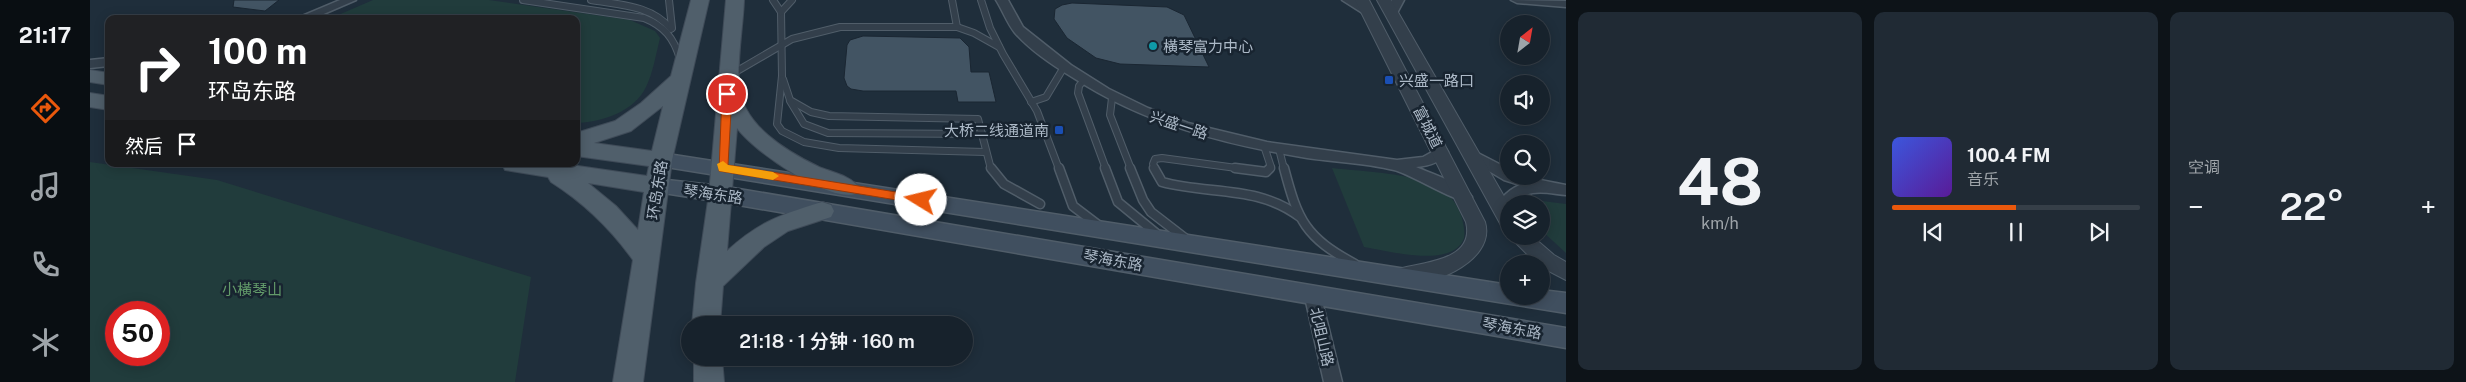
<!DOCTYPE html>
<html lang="zh">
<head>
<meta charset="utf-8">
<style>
	body { margin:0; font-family:"Public Sans","Noto Sans SC",sans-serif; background:#202a34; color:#f1f3f6; height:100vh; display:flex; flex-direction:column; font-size:19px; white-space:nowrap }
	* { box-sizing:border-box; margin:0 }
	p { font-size:16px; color:#9ea4a9 }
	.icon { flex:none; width:28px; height:28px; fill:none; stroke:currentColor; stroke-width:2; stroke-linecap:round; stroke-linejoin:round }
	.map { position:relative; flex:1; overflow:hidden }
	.details { display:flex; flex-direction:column; gap:12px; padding:12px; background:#0d1318; width:900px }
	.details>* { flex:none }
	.top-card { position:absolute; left:15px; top:15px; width:475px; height:152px; border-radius:10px; box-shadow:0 2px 12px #0003,0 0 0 1px #363f48; background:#202124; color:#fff; overflow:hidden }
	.needle { width:32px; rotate:31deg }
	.controls { position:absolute; left:1410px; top:15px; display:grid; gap:10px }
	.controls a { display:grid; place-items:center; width:50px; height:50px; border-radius:50%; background:#17222c; box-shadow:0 2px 12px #0003,0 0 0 1px #363f48; font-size:25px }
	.speed { position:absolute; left:15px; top:301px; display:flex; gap:10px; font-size:25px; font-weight:700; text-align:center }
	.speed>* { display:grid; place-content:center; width:65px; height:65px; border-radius:50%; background:#17222c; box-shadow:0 2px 12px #0003,0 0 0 1px #363f48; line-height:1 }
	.speed .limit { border:8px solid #d22; background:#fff; color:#111 }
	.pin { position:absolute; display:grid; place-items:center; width:42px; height:42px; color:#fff; margin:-21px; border:2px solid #fff; border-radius:50%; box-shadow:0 1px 5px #0007 }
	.me { position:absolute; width:55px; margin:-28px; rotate:279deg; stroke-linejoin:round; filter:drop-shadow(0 0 4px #0008) }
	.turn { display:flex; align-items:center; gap:18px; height:105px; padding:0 20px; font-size:22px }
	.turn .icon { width:65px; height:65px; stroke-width:2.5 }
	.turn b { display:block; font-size:35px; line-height:42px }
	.then { display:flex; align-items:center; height:48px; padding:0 20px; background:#0003; gap:10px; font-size:19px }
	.big { font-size:38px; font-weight:600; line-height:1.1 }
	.details .tile { flex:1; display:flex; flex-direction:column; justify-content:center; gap:8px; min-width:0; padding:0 18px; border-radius:10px; background:#202a34 }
	.details .dial { align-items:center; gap:0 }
	.dial b { font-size:65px; line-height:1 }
	.song { display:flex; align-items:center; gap:15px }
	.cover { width:60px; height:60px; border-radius:8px; background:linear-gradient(135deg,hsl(230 70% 55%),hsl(270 70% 35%)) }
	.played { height:5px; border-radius:2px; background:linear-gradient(90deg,#ea580c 50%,#363f48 50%) }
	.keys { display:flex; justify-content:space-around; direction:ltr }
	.heat { display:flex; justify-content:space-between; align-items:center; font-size:28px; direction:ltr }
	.details .tiles { flex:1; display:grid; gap:12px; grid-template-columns:repeat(3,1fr) }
	.trip { position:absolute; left:591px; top:316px; width:292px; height:50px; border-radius:25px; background:#17222c; box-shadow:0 2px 12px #0003,0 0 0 1px #363f48; font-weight:600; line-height:50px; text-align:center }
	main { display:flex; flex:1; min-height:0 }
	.menu { display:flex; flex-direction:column; width:90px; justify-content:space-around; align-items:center; background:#090e12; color:#9ea4a9 }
	.menu .icon { width:35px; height:35px }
	.menu .on { color:#ea580c }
	.menu b { font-size:22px; color:#f1f3f6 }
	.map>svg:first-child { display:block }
</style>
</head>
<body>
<main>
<nav class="menu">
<b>21:17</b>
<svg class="icon on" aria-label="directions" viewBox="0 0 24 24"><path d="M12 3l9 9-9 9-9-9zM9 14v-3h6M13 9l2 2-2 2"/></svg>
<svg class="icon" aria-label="music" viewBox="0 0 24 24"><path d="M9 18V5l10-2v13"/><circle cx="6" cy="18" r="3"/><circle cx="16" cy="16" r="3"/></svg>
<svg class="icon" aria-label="phone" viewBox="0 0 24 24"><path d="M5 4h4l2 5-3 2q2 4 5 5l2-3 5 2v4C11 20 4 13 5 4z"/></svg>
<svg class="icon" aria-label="climate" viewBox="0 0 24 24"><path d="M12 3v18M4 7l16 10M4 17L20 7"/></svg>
</nav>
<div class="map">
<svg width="1476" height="382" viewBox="0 0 1476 382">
	<rect width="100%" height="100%" fill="#1f2e3b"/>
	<g fill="#213c3c" fill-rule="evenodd">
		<path d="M283 0H399L540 20 565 31 570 38C566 54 563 73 556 87 544 112 512 122 486 123V19H239Z"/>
		<path d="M0 162 127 180 441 277 425 382H0ZM26 312H69V355H26Z"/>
		<path d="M1242 168C1274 172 1323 172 1351 189 1361 194 1372 212 1373 223 1374 227 1375 234 1374 238 1363 269 1299 251 1274 247Z"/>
		<polygon points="1452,201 1476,204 1476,253 1451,230 1451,204 1444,204"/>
	</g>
	<g fill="#425463" stroke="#1a2632">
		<polygon points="144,0 189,0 175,11 143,7"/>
		<polygon points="982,3 1077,7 1094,15 1119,67 1030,64 1006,58 977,38 964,19 965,9 972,5"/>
		<polygon points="773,36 870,38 879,47 881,72 899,72 906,102 868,102 866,91 773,91 761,89 757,86 754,78 757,45 760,40"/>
	</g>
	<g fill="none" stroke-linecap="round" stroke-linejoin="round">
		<g stroke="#505d69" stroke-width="8">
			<g id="service-far1">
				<path d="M433 0 554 18C574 26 584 38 590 59"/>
				<path d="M501 0C530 5 561 5 581 29"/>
				<polyline points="579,0 582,28"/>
				<polyline points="683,0 691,12 692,76 687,124 692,131 714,142 749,148 895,152"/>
				<polyline points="891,0 900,28 913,54 947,111 969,169"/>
				<polyline points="691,12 702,0"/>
				<polyline points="867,27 884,33 909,47"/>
				<polyline points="642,74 702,39 750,27 867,27 862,0"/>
				<polyline points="693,79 700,100 721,112 739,116 888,119 901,169"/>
				<polyline points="993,81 989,86 988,93 1016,169"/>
				<polyline points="1022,98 1020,115 1041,169"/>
				<polyline points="700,101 714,124 738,133 892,134"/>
				<polyline points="941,102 956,97 974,67"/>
				<polyline points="1174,146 1181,167 1179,169"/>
				<polyline points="1189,149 1194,169"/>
				<polyline points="1065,169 1063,164 1065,159 1072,158 1154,169"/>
			</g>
		</g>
		<g stroke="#505d69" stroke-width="11">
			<g id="service">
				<polyline points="901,168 914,184 950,204"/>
				<polyline points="969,168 983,206 1008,225"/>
				<polyline points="1015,168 1028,202 1067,234"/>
				<polyline points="1040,168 1053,200 1061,212 1096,239"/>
				<path d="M1064 168 1072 182C1120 195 1168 185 1210 217"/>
				<polyline points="1145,168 1176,172 1180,168"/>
				<path d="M1194 168C1208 221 1215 237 1265 264"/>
			</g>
		</g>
		<g stroke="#505d69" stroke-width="3">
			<g id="minor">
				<polygon points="250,0 266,0 222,19 205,19"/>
				<path d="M906 0H918L933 27 981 65 1019 89 1058 108 1098 123 1177 142 1307 160 1333 157 1351 147 1356 149 1358 152C1351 163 1338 166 1326 167 1340 173 1374 184 1382 197L1379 201C1368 204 1321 174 1304 170 1276 163 1245 162 1217 158 1133 144 1054 124 982 77 962 65 941 51 925 33 917 23 913 11 906 0Z"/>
				<polygon points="1252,0 1266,0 1284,12 1278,16 1274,14"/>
				<polygon points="1302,0 1314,0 1306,15 1302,17 1296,13"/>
				<polygon points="1421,0 1476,1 1476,7 1427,3"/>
				<polygon points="19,58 19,66 0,68 0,60"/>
				<path d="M1380 149 1419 169V176C1438 176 1456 182 1476 185V195C1463 194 1448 190 1436 195 1429 197 1426 204 1419 204V219H1410C1401 204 1418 190 1430 185L1414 180 1375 157 1373 154 1375 151Z"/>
				<polygon points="1222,286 1228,288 1230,293 1252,382 1234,382 1214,293 1216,288"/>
			</g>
		</g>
		<g stroke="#505d69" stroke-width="2">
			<g id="tertiary">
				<path d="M1265 0H1279L1395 222C1407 263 1334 291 1305 282L1302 276 1305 270C1330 262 1386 262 1376 222Z"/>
				<polygon points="1287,0 1301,0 1419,205 1419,229 1412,227"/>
				<polygon points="1419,236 1442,236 1464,255 1476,262 1476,280 1451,267 1451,264 1447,264"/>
			</g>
		</g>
		<g stroke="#505d69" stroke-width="3">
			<g id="secondary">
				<polygon points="571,153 1419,285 1419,296 1451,296 1451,290 1476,293 1476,313 564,165 561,160 564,155"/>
				<polygon points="568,179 631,186 1476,328 1476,348 631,202 561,191 557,186 561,181"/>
			</g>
		</g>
		<g stroke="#3f4b58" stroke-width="2">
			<g id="primary">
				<path d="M601 0H619L582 160 553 382H523L543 260C520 228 494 203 461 182L458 177 415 170 412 164H474L557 176 559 166 486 156V133L525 121 551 103 581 76ZM573 106 562 151 504 143 541 131ZM498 183 554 192 548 230 526 206Z"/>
				<path d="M636 0H654C653 27 647 57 649 85 652 125 696 151 729 167 741 172 762 176 769 188L765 194C738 202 663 151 647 128L637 251C670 221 690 215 732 202L741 205 744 211 741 217 698 231 674 247 633 286 630 325H602L606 283 619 194Z"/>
				<polygon points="0,70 19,73 19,85 0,82"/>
				<polygon points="0,93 19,96 19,110 0,107"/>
				<polygon points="604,358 632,358 634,382 604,382"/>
			</g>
		</g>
		<use href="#service-far1" stroke="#333f4b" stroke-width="6"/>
		<use href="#service" stroke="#333f4b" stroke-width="8"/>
		<use href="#minor" fill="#333f4b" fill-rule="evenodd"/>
		<use href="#tertiary" fill="#333f4b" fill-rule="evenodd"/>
		<use href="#secondary" fill="#404f5f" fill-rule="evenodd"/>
		<use href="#primary" fill="#505f6b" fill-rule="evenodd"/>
	</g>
	<polygon fill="#ea580c" stroke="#983908" points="637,91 642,94 638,165 831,196 836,200 831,204 629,171 632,94"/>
	<polygon fill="#f59e0b" points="633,161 638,165 683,172 689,176 683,180 629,171 627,164"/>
	<circle fill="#0f9aa8" stroke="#182430" stroke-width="2" cx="1063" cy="46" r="5"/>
	<g fill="#1a4fb4" stroke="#182430" stroke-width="2">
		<rect x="1294" y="75" width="10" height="10" rx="2.5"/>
		<rect x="964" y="125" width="10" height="10" rx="2.5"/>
	</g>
	<g text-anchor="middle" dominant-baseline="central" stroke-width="5" stroke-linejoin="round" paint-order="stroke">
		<g font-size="15" fill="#adbac8" stroke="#182430" text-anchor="start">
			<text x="1073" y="46">橫琴富力中心</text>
			<text x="1309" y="80">兴盛一路口</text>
			<text x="959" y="130" text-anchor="end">大桥二线通道南</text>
		</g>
		<g font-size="15" fill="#adbac8" stroke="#182430">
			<text transform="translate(1089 125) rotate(18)">兴盛一路</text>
			<text transform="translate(1338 127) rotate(63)">富城道</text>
			<text transform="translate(567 190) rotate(-81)">环岛东路</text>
			<text transform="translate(623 194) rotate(8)">琴海东路</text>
			<text transform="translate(1023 260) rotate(10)">琴海东路</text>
			<text transform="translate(1422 328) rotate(10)">琴海东路</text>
			<text transform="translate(1232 337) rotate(77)">北咀山路</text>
		</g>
		<g font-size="15" fill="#629a69" stroke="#182430">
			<text x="162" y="289">小橫琴山</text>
		</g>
	</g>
</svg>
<div class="controls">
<a><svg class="needle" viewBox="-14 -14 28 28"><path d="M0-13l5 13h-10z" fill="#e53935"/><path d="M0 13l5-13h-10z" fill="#9ea4a9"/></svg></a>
<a><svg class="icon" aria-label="sound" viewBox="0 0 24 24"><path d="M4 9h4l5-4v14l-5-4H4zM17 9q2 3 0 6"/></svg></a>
<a><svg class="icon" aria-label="search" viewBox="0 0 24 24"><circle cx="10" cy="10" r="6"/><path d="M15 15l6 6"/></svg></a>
<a><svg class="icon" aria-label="layers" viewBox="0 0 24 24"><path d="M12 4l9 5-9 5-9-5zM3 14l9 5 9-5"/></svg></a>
<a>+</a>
</div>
<div class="speed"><div class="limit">50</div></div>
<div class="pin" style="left:637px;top:94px;background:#d93025"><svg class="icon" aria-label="arrive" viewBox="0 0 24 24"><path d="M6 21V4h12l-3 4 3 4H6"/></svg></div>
<svg class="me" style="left:831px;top:200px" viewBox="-20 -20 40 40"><circle r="19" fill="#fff"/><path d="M0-13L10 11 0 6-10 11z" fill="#ea580c"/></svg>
<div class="trip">21:18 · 1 分钟 · 160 m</div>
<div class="top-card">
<div class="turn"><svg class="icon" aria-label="right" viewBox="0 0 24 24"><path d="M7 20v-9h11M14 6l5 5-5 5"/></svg><div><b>100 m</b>环岛东路</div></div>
<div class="then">然后<svg class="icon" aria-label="arrive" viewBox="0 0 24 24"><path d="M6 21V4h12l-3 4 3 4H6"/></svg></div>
</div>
</div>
<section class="details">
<div class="tiles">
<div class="tile dial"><b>48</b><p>km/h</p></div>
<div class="tile">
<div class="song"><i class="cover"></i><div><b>100.4 FM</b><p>音乐</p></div></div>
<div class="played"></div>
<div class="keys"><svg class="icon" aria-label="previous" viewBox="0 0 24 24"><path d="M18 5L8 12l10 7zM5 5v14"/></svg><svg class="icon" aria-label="pause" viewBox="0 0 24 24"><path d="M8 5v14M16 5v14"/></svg><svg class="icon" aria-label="next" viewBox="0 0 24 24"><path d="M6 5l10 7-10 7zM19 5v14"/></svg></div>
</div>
<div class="tile"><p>空调</p>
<div class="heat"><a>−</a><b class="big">22°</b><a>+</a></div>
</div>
</div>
</section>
</main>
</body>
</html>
